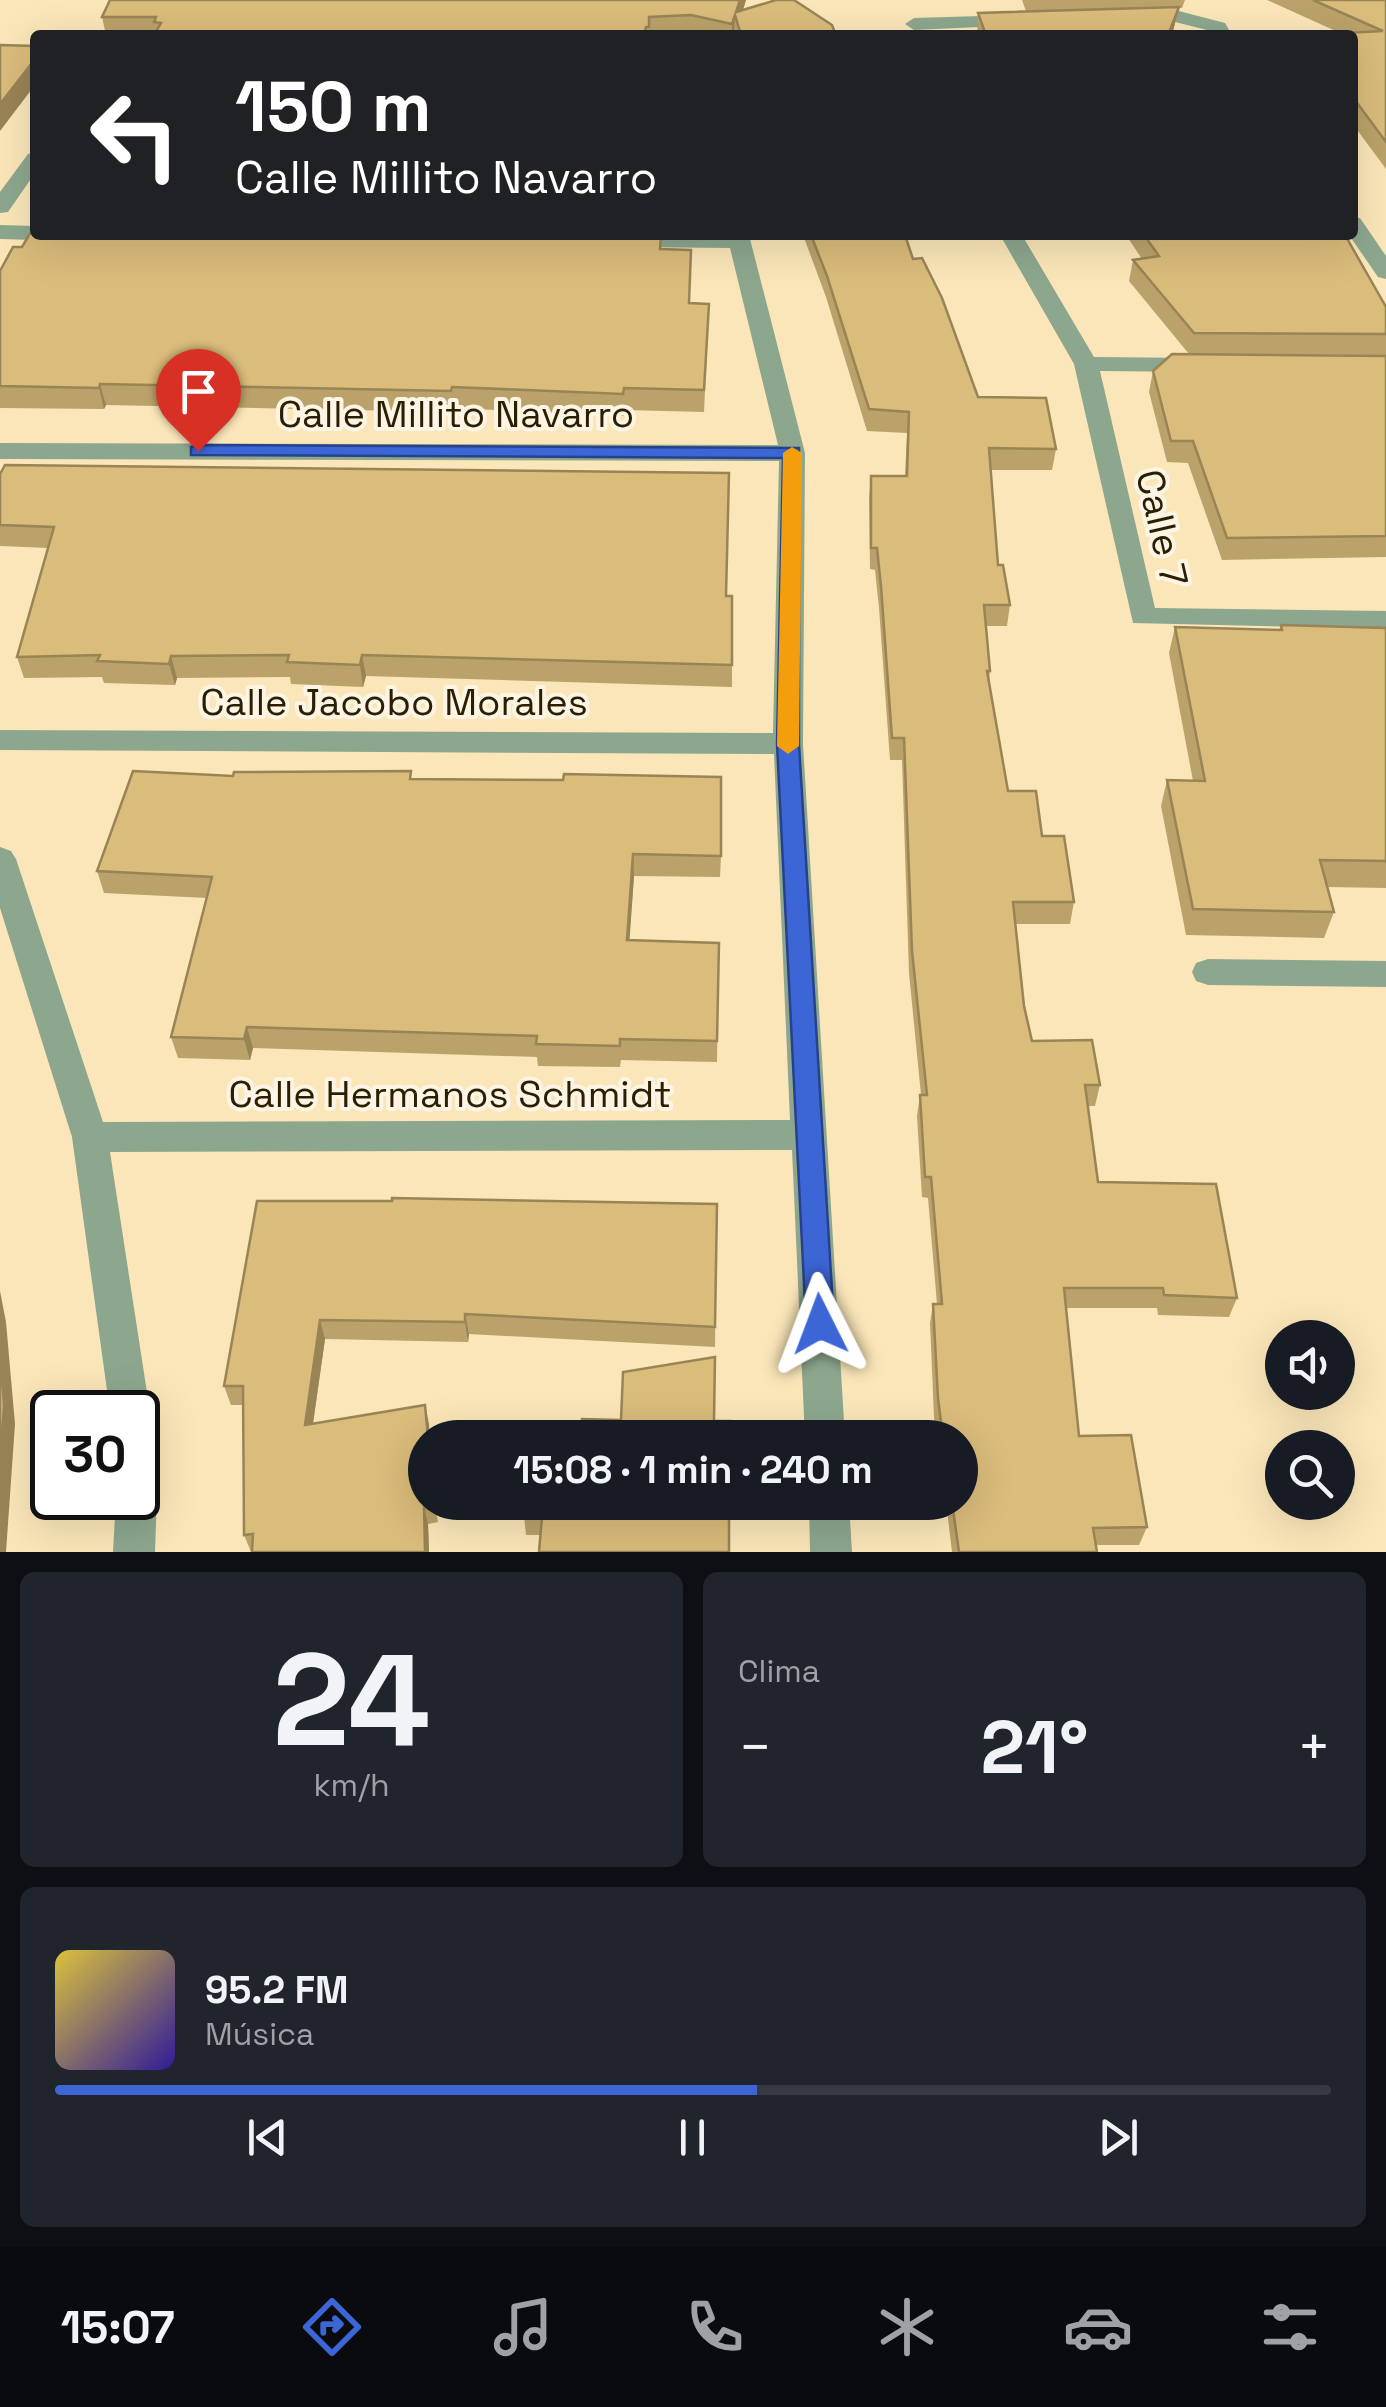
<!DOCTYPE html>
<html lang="es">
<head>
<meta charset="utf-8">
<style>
	body { margin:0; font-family:"Space Grotesk",sans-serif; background:#20242c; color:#f1f3f6; height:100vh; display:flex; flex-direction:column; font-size:38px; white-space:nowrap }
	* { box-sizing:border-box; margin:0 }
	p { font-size:32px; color:#9ea1a6 }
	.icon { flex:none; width:55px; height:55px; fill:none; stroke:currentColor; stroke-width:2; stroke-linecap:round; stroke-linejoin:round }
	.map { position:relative; height:1552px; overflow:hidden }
	.side { display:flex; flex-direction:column; gap:20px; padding:20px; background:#0d0f14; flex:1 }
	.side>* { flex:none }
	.banner { position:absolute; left:30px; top:30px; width:1328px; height:210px; border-radius:10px; box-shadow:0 10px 40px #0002; background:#202124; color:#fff; overflow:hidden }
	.controls { position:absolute; left:1265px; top:1320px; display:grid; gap:20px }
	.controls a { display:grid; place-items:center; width:90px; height:90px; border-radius:50%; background:#171b24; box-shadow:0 10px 40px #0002; font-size:50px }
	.speed { position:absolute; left:30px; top:1390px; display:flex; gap:20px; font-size:50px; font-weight:700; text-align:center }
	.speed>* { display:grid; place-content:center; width:130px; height:130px; border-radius:50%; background:#171b24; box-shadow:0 10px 40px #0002; line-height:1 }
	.speed .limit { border:5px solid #111; border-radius:15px; background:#fff; color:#111 }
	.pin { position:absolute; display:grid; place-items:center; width:85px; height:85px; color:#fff; margin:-102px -42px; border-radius:50% 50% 50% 0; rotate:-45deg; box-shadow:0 0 10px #0007 }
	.pin .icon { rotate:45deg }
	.me { position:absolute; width:110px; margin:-55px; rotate:357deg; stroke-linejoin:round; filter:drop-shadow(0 0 8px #0008) }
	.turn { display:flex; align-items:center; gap:35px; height:210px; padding:0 40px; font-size:45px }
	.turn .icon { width:130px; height:130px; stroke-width:2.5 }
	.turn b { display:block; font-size:70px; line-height:85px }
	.big { font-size:75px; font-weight:600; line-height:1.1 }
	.side .tile { flex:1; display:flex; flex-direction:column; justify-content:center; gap:15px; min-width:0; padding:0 35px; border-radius:15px; background:#20242c }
	.side .dial { align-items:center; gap:0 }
	.dial b { font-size:130px; line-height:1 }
	.song { display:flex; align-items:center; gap:30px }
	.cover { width:120px; height:120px; border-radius:15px; background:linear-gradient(135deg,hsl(50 70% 55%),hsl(250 70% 35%)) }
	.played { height:10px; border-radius:5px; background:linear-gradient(90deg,#3c65d6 55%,#363941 55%) }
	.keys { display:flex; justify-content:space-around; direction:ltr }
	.heat { display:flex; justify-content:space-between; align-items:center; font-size:55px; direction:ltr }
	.side .tiles { flex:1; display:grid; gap:20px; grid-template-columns:1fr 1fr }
	.tile:last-child { grid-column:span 2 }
	.trip { position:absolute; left:408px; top:1420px; width:570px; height:100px; border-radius:50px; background:#171b24; box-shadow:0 10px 40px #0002; font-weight:600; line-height:100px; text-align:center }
	.tabs { display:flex; height:160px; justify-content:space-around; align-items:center; background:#090b0e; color:#9ea1a6 }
	.tabs .icon { width:70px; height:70px }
	.tabs .active { color:#3c65d6 }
	.tabs b { font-size:45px; color:#f1f3f6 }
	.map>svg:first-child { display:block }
</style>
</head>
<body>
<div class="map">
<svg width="1386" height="1552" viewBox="0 0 1386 1552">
	<rect width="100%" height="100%" fill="#fbe6b9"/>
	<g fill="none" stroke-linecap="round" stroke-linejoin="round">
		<g fill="#8da78e" fill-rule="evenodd">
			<polygon points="1175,10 1225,23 1232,35 1214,35 1211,31 1175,22 1137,23 1128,17 1137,11"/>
			<polygon points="1016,15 1025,21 1023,25 914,30 905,24 914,18"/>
			<polygon points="35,152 35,173 8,212 0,213 0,192 28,154"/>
			<polygon points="1352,217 1360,218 1386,256 1386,279 1378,277 1349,235 1352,235"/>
			<polygon points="0,225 35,226 35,235 45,235 35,240 0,239"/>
			<polygon points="617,235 749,235 805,453 803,744 845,1438 805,1438 792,1150 110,1152 150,1412 144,1425 138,1428 138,1412 110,1412 72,1137 0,908 0,847 11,851 16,859 103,1122 790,1120 774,754 0,750 0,730 773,733 779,461 0,459 0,443 778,445 730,248 623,247 612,240"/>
			<polygon points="1000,235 1022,235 1094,357 1198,358 1210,365 1198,372 1100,371 1155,608 1386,611 1386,629 1133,623 1074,364"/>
			<polygon points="1208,959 1386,961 1386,987 1208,985 1196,981 1192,972 1196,963"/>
			<polygon points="138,1447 152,1452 158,1466 155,1552 113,1552 116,1498 138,1498"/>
			<polygon points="809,1502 849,1502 852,1552 810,1552"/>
		</g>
	</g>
	<g fill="#bba26a">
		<polygon points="110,0 746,0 743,10 836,35 106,35 102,17"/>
		<polygon points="1022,0 1185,0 1182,8 1179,8 1172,35 977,35 978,13 1026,11"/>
		<polygon points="1267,0 1386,0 1386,169 1352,123 1352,35 1340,33"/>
		<polygon points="662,235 662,249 690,303 709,304 704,412 625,410 624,416 454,408 453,412 106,405 104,409 0,408 0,271 22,247"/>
		<polygon points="803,235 905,235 913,259 978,397 1056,449 1052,470 990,470 998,565 1010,605 1007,626 986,626 990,671 989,681 1008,791 1042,836 1074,902 1070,924 1015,924 1024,1006 1032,1041 1100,1085 1095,1106 1088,1106 1098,1182 1237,1298 1229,1317 1158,1315 1157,1308 1066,1308 1079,1436 1147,1527 1139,1545 1096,1545 1097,1552 952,1552 946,1502 960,1502 960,1438 937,1438 934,1417 930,1323 933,1304 937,1304 928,1198 922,1197 917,1116 920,1095 921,1095 909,973 902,760 890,760 879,608 875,570 870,569 869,497 871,476 905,476 907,433 867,431 826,297"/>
		<polygon points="1126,235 1345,235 1386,307 1386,355 1189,354 1129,281 1133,260 1142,259"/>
		<polygon points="1386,356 1386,557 1222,560 1188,463 1167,462 1149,392 1153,371"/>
		<polygon points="0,474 732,596 732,687 366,676 363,687 291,684 290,677 177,678 175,685 104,683 102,677 24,678 17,657 48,548 0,546"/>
		<polygon points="1281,625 1386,628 1386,888 1327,887 1334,912 1324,938 1186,935 1161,806 1167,780 1193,781 1169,653 1175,627 1279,630"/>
		<polygon points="233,776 412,779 721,856 720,877 634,876 629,940 719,943 717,1062 621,1060 620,1067 538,1066 537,1057 253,1048 250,1060 178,1058 171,1037 207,898 104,893 97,871"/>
		<polygon points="392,1201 717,1204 715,1347 469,1334 468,1342 325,1339 313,1424 425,1405 430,1438 425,1438 438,1522 428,1524 429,1552 251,1552 244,1535 243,1405 231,1405 224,1386"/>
		<polygon points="729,1502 540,1535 526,1535 524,1516"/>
	</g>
	<g fill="#998456">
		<polygon points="740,0 746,0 738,25 736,12"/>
		<polygon points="1179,7 1172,35 1168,35"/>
		<polygon points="735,15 734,35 732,35 732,24"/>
		<polygon points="35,59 35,85 0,131 0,104"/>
		<polygon points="100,384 106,405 104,409 99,388"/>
		<polygon points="362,655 366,676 363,687 360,665"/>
		<polygon points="171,656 177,678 175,685 169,664"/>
		<polygon points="633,854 634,876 628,962 627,940"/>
		<polygon points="247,1027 253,1048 250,1060 244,1039"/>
		<polygon points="0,1291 6,1322 15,1424 6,1552 0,1552"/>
		<polygon points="465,1314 469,1334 468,1342 465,1322"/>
		<polygon points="320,1320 325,1339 310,1444 305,1425"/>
		<polygon points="425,1405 429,1424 430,1438 428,1438"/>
		<polygon points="424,1506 428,1524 429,1552 425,1552"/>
	</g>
	<g fill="#dabc7b" stroke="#998456" stroke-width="2.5">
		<polygon points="110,0 740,0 736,12 776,0 794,0 832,25 836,35 741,35 735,15 732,24 691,15 649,17 649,27 646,27 644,35 154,35 161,23 154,22 156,17 102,17"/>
		<polygon points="1313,0 1386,0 1386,142 1352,96 1352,35 1308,35 1383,31"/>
		<polygon points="1179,7 1168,35 986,35 978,13"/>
		<polygon points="0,45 35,46 35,59 0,104"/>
		<polygon points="35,225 35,235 661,235 660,249 691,250 689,303 709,304 704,390 624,388 623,394 452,387 451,391 100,384 99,388 0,386 0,271 13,247 22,247"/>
		<polygon points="811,235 905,235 913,259 922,258 942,298 978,397 1046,398 1056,449 989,448 998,565 1003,565 1010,605 984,605 990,671 987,671 1008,791 1036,791 1042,836 1064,836 1074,902 1013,902 1024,1006 1032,1041 1092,1040 1100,1085 1085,1085 1098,1182 1216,1184 1237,1298 1164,1295 1163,1288 1064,1288 1079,1436 1131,1435 1147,1527 1093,1528 1097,1552 959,1552 952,1502 960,1502 960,1438 943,1438 938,1398 933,1304 942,1304 931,1177 925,1177 920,1095 927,1095 912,951 904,738 892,738 881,586 877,548 871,548 871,476 907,476 909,412 869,409 827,276"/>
		<polygon points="1144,235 1345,235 1386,307 1386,334 1194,333 1133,260 1159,256"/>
		<polygon points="1172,354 1386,356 1386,536 1227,538 1193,441 1171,441 1153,371"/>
		<polygon points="5,465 729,473 726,596 732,596 732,665 362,655 360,665 287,662 289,655 171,656 169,664 97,661 100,655 17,657 54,527 0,525 0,474"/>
		<polygon points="1281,625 1386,628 1386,861 1320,860 1334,912 1193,909 1167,780 1205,781 1175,627 1282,630"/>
		<polygon points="133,771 233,776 234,772 411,771 410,779 563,780 564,774 721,777 721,856 633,854 627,940 719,943 717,1041 620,1039 620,1046 536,1044 537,1036 247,1027 244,1039 171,1037 212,877 97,871"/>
		<polygon points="392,1198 717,1204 715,1327 465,1314 465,1322 320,1320 305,1425 425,1405 428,1438 425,1438 425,1502 433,1502 434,1504 424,1506 425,1552 252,1552 253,1534 244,1535 243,1386 224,1386 257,1201 392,1201"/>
		<polygon points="0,1353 4,1405 0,1464"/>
		<polygon points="715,1357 714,1421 730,1421 730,1438 581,1438 582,1419 621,1420 623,1372"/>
		<polygon points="525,1502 729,1502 729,1552 539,1552 542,1517 524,1516"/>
	</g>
	<polygon fill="#3c65d6" stroke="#27428b" stroke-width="2.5" points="198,445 799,448 799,744 834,1324 830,1333 820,1337 810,1333 806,1324 777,744 783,458 191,455 191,447"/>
	<polygon fill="#f59e0b" points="792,447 802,453 799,746 788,754 777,746 783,453"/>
	<g text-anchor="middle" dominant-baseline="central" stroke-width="8" stroke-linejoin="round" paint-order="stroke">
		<g font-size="38" fill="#2c1f00" stroke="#fcf5e6">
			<text x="456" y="414">Calle Millito Navarro</text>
			<text transform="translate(1162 528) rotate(77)">Calle 7</text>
			<text x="394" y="702">Calle Jacobo Morales</text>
			<text x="450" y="1094">Calle Hermanos Schmidt</text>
		</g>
	</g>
</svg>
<div class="controls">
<a><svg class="icon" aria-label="sound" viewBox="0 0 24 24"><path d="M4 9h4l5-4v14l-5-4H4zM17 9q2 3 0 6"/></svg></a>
<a><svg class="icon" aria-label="search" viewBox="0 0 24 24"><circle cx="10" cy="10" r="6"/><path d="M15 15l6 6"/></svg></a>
</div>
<div class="speed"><div class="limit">30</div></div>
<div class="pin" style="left:198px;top:451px;background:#d93025"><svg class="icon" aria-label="arrive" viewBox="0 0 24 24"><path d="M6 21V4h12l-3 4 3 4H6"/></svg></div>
<svg class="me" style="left:820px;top:1324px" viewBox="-20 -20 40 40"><path d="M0-17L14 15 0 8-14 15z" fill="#3c65d6" stroke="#fff" stroke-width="4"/></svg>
<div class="trip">15:08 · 1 min · 240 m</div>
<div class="banner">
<div class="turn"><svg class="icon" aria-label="left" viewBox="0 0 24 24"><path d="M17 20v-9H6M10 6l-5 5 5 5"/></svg><div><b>150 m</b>Calle Millito Navarro</div></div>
</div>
</div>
<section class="side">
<div class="tiles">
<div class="tile dial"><b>24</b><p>km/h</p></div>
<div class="tile"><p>Clima</p>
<div class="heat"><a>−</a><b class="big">21°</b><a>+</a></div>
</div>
<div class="tile">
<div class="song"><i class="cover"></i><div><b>95.2 FM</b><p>Música</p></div></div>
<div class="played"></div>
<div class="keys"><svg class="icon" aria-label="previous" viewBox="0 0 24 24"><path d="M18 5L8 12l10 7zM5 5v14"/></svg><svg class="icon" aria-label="pause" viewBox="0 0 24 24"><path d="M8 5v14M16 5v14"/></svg><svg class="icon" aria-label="next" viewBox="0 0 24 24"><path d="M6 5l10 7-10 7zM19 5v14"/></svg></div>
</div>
</div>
</section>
<nav class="tabs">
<b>15:07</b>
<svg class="icon active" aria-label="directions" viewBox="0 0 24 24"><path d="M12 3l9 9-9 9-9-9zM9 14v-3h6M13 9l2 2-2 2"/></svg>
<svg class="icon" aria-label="music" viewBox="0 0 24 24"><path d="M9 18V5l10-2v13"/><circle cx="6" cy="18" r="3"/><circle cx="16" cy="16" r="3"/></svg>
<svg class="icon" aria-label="phone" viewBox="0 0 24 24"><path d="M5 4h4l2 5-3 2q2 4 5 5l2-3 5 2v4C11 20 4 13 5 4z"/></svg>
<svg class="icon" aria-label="climate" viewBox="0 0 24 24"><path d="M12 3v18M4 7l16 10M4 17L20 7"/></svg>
<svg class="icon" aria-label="car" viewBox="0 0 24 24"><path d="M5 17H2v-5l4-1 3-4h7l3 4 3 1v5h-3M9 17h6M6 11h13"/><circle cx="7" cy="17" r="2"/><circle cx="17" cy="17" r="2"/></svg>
<svg class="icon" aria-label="filters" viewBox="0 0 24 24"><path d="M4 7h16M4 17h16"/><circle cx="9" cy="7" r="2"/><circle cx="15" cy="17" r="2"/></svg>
</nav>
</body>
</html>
